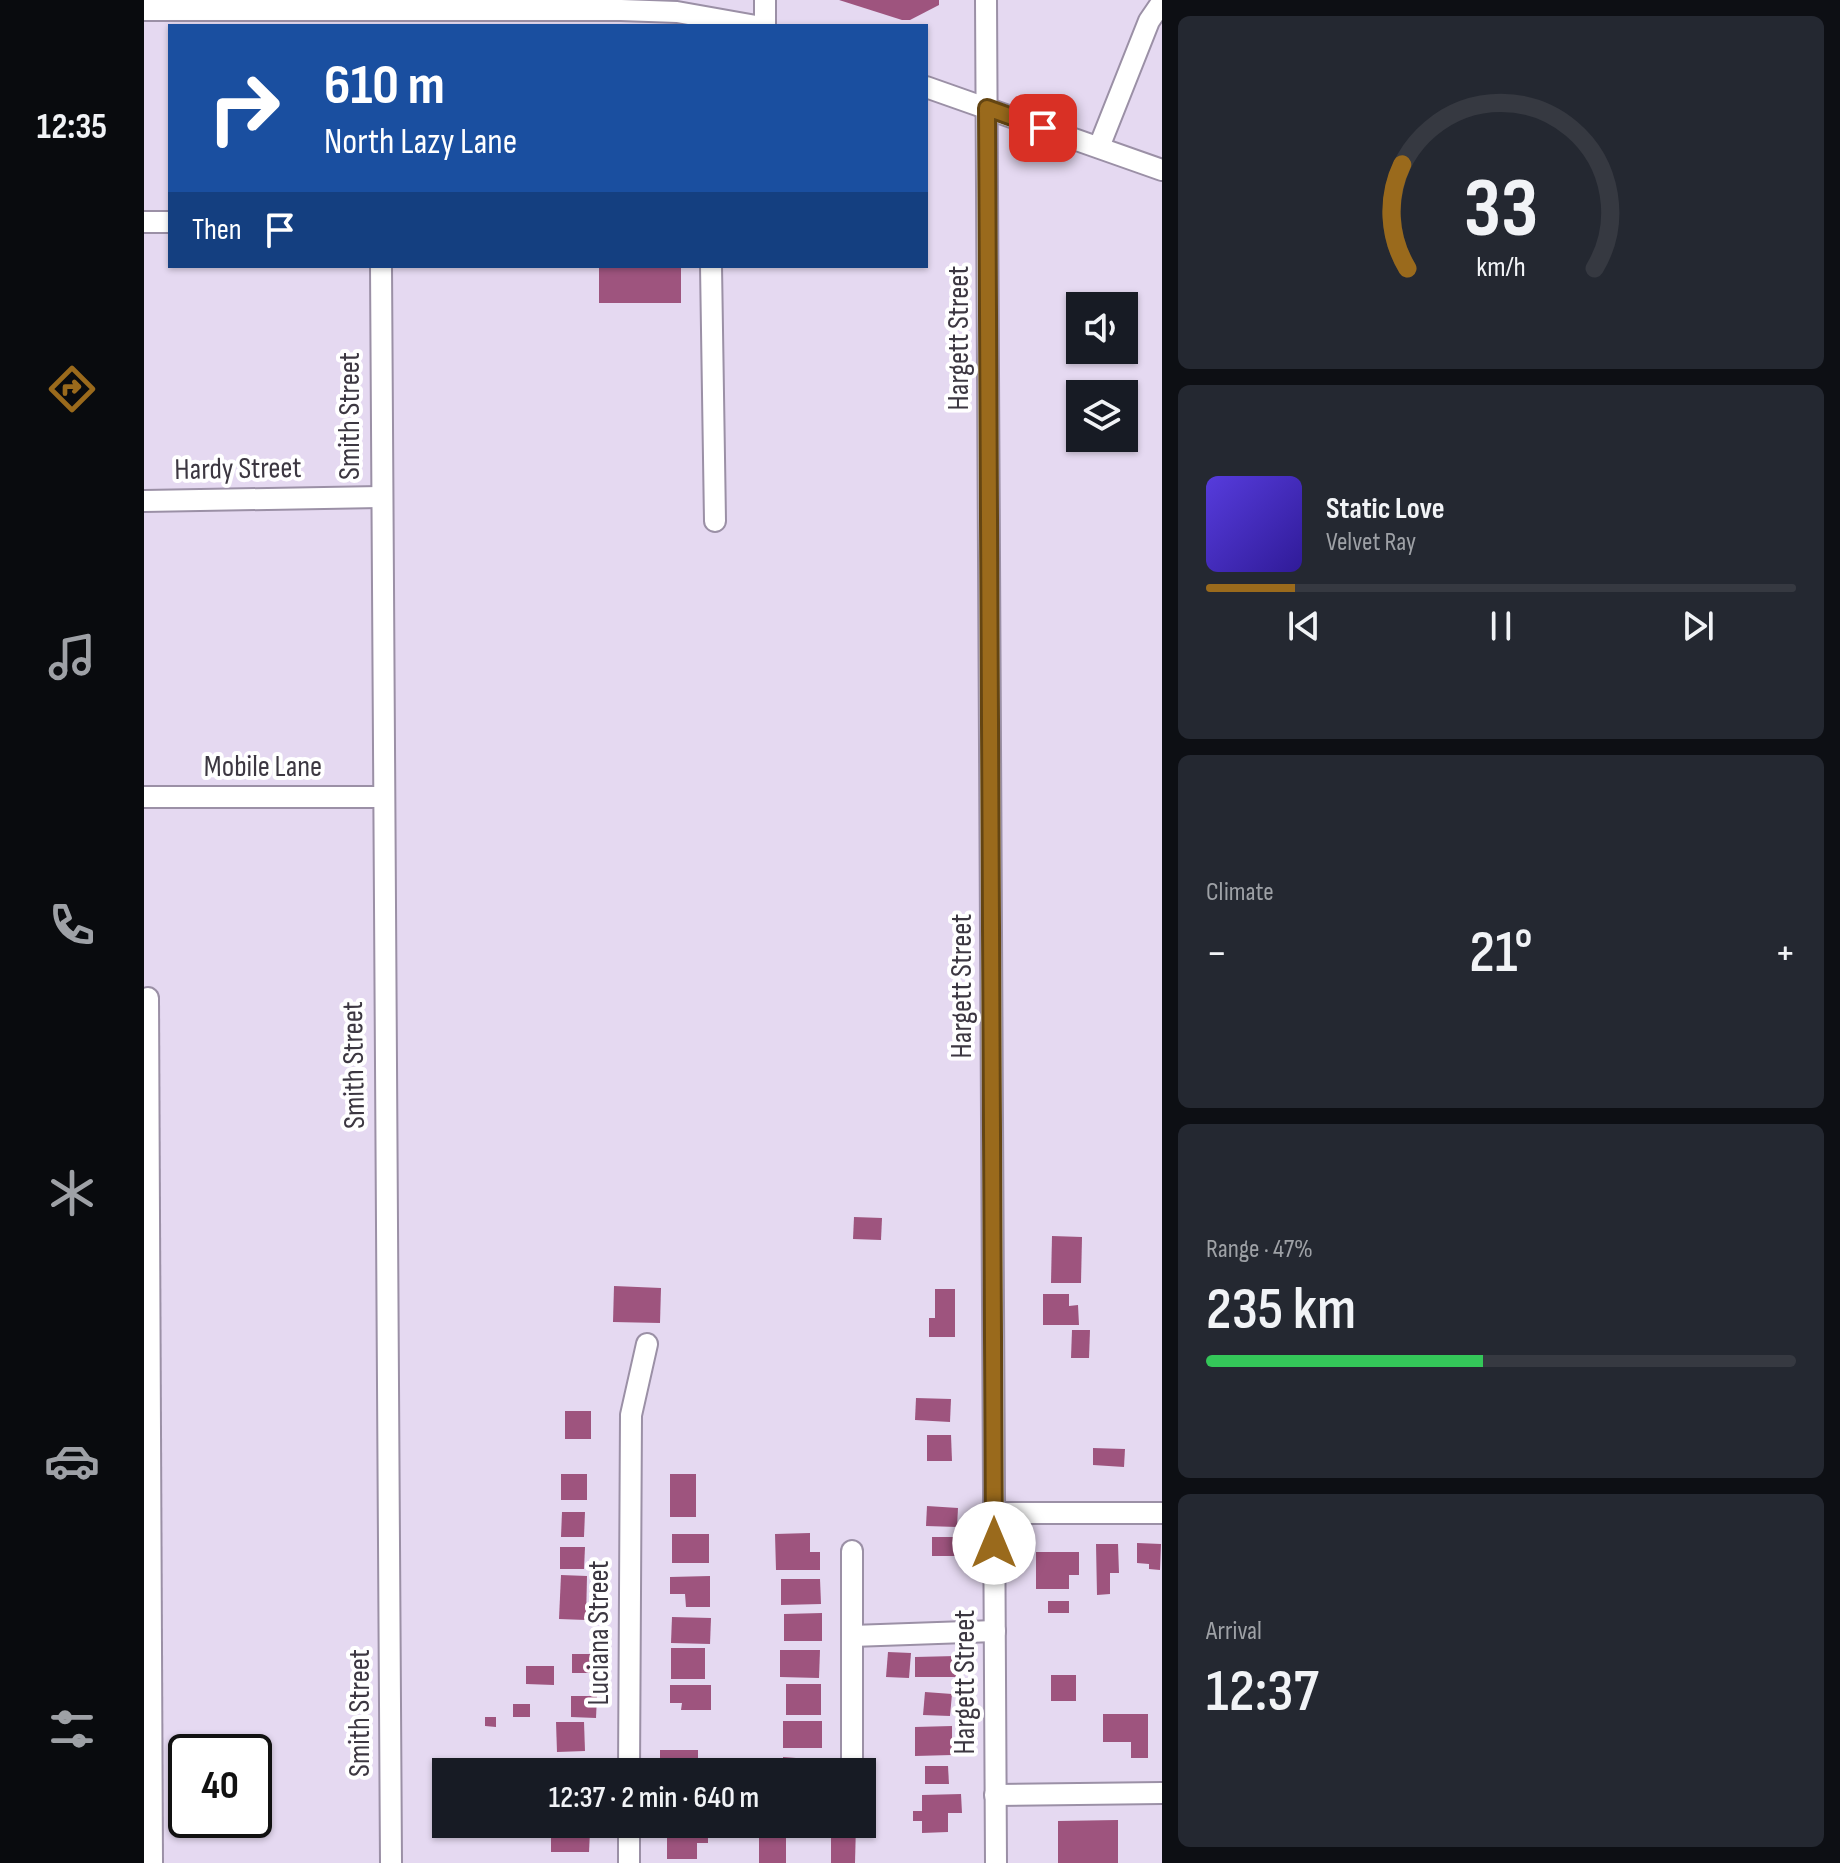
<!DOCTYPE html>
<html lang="en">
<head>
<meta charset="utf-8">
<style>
	body { margin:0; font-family:"Sofia Sans Condensed",sans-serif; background:#242831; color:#f1f3f6; height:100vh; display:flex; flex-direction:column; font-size:30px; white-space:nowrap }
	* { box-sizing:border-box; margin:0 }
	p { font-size:26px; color:#9ea1a6 }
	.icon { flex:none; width:44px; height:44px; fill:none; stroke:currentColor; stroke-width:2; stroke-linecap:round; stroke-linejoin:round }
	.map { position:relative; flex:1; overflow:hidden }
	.panel { display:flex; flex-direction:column; gap:16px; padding:16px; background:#0d0f14; width:678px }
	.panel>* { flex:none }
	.hud { position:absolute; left:24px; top:24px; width:760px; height:244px; border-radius:0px; box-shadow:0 2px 6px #0004; background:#1a4fa0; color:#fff; overflow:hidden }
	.fabs { position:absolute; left:922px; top:292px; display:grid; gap:16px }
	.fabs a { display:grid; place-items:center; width:72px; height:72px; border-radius:0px; background:#171b24; box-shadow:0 2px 6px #0004; font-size:40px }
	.speed { position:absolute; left:24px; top:1734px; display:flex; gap:16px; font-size:40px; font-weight:700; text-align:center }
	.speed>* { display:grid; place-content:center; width:104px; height:104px; border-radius:50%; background:#171b24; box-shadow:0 2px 6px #0004; line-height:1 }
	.speed .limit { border:4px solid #111; border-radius:12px; background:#fff; color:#111 }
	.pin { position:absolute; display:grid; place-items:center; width:68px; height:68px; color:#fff; margin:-34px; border-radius:16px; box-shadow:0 4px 12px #0006 }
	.me { position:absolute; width:88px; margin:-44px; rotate:0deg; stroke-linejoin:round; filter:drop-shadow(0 0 6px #0008) }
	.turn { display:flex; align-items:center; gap:28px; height:168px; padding:0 24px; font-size:36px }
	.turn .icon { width:104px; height:104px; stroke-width:2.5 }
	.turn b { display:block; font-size:56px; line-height:68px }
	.then { display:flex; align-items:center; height:76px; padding:0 24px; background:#0003; gap:16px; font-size:30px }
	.big { font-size:60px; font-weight:600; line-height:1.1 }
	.panel .widget { flex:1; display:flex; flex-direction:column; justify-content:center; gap:12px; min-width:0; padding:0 28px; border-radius:12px; background:#242831 }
	.panel .dial { align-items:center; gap:0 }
	.dial svg { height:208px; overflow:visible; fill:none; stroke:#363941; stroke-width:7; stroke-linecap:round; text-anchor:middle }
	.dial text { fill:#f1f3f6; stroke:none }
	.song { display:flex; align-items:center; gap:24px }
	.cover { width:96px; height:96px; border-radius:12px; background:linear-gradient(135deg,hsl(250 70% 55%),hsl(250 70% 35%)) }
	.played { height:8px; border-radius:4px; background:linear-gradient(90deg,#9a6a1c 15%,#363941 15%) }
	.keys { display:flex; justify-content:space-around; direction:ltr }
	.heat { display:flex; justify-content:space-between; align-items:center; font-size:44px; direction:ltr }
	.charge { height:12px; border-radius:6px; background:linear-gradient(90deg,#34c759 47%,#363941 0) }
	.trip { position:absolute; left:288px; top:1758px; width:444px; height:80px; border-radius:0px; background:#171b24; box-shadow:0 2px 6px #0004; font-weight:600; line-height:80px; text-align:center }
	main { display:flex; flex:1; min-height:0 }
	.tabs { display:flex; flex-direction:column; width:144px; justify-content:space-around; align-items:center; background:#090b0e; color:#9ea1a6 }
	.tabs .icon { width:56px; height:56px }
	.tabs .active { color:#9a6a1c }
	.tabs b { font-size:36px; color:#f1f3f6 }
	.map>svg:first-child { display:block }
</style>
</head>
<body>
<main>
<nav class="tabs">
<b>12:35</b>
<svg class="icon active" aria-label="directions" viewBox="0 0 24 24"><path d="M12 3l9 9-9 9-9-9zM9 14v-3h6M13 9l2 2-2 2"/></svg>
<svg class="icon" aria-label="music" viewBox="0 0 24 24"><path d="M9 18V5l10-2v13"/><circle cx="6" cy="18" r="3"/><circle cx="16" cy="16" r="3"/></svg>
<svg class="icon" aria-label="phone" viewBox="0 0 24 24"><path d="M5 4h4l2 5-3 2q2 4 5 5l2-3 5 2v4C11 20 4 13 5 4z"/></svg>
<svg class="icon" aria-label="climate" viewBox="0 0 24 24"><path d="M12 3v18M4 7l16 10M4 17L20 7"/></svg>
<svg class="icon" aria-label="car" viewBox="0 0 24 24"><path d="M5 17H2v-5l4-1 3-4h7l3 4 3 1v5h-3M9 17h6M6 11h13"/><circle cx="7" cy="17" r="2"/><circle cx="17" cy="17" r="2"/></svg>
<svg class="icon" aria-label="filters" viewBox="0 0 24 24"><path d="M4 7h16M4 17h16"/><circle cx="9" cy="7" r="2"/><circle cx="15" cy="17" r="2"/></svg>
</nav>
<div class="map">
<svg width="1018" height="1863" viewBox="0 0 1018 1863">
	<rect width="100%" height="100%" fill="#e5d9f1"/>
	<g fill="#9e547e">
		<polygon points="695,0 795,0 795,5 766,20 758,20"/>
		<rect x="455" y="266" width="82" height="37"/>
		<polygon points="710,1217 738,1218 737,1240 709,1239"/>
		<polygon points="908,1236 938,1237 937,1283 907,1283"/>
		<polygon points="470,1286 517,1288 516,1323 469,1322"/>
		<polygon points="791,1289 811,1289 811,1337 785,1337 785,1318 791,1318"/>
		<polygon points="899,1294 925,1294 925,1306 934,1305 935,1325 899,1325"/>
		<polygon points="928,1330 946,1330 945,1358 927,1358"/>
		<polygon points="772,1398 807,1399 806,1422 771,1420"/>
		<rect x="421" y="1411" width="26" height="28"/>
		<polygon points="783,1435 807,1435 808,1461 783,1461"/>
		<polygon points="949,1448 981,1449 980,1467 949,1465"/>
		<rect x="417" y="1474" width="26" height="26"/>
		<rect x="526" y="1474" width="26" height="43"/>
		<polygon points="783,1506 814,1508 813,1527 782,1526"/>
		<polygon points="418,1512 441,1512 440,1537 417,1537"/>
		<polygon points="666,1533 666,1552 676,1552 676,1570 632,1570 631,1534"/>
		<rect x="528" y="1534" width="37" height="29"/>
		<rect x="788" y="1537" width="26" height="19"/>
		<polygon points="993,1543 1017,1544 1016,1570 1005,1569 1005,1564 993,1563"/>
		<polygon points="952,1544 974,1544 975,1573 966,1573 966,1594 953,1595"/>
		<polygon points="416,1547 441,1547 440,1569 416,1569"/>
		<polygon points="892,1552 935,1552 935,1575 925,1575 925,1589 892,1589"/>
		<polygon points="417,1575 443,1576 442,1620 415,1619"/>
		<polygon points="566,1576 566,1607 542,1607 541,1594 526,1594 526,1577"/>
		<polygon points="637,1579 676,1579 677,1604 637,1605"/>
		<rect x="904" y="1601" width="21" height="12"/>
		<polygon points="678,1613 678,1641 640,1641 640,1614"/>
		<polygon points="528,1617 567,1618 566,1644 527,1643"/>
		<rect x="527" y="1648" width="34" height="31"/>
		<polygon points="636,1650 676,1650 675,1678 636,1677"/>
		<polygon points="744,1652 767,1653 765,1678 742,1677"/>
		<rect x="428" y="1654" width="22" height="19"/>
		<polygon points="812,1656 812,1677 771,1677 771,1657"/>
		<polygon points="382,1666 410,1666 410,1685 382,1684"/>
		<rect x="907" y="1675" width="25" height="26"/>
		<rect x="642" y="1684" width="35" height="31"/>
		<polygon points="526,1685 567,1685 567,1710 537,1710 538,1703 526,1703"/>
		<polygon points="781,1692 808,1694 806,1716 779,1715"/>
		<polygon points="427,1696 453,1696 452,1718 427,1717"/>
		<rect x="369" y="1704" width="17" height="13"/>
		<polygon points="959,1714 1004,1714 1004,1758 987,1758 987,1742 959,1742"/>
		<polygon points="341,1717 352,1717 352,1727 341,1726"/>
		<rect x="639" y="1721" width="39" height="27"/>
		<polygon points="412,1722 440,1722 441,1751 413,1752"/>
		<polygon points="808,1726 808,1755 771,1756 771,1727"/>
		<rect x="516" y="1750" width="38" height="22"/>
		<polygon points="639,1757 652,1758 652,1772 639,1772"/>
		<polygon points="781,1766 804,1766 805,1784 781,1784"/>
		<rect x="612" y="1767" width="21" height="5"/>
		<polygon points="817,1794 818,1813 804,1813 804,1832 778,1833 778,1821 769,1821 769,1811 778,1811 778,1795"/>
		<polygon points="974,1820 974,1863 914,1863 914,1821"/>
		<rect x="615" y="1824" width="27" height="39"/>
		<polygon points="687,1824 712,1824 711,1863 687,1863"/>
		<polygon points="523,1830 564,1830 564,1843 553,1843 553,1859 523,1859"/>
		<polygon points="407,1831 446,1831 445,1852 407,1852"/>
	</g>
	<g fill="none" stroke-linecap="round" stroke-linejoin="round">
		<g stroke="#9b90a6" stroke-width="24">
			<g id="minor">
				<polyline points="621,0 621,26"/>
				<polyline points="842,0 852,1863"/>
				<polyline points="0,10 477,10 533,12 612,26"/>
				<polyline points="782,87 1018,170"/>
				<polyline points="955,147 1005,21 1018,2"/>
				<polyline points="0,222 26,222"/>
				<polyline points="237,266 247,1863"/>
				<polyline points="567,266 571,521"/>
				<polyline points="0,501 236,497"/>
				<polyline points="0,797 238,797"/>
				<polyline points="4,998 8,1863"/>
				<polyline points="850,1513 1018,1513"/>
				<polyline points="708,1551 708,1764"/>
				<polyline points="708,1636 851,1631"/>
				<polyline points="485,1772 487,1415 503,1344"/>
				<polyline points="851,1795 1018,1793"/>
				<polyline points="485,1863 485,1824"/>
			</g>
		</g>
		<use href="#minor" stroke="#fff" stroke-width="20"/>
	</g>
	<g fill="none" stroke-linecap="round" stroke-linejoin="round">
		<g stroke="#644512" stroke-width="20">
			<polyline id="route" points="850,1543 843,108 899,128"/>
		</g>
		<use href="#route" stroke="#9a6a1c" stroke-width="14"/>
	</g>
	<g text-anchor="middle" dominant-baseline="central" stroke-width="8" stroke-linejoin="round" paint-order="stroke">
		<g font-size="30" fill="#3c3741" stroke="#fff">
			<text transform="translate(815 338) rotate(-90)">Hargett Street</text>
			<text transform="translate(206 416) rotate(-90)">Smith Street</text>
			<text transform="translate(94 469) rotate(-1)">Hardy Street</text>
			<text x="119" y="767">Mobile Lane</text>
			<text transform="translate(818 986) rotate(-90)">Hargett Street</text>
			<text transform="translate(210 1065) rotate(-91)">Smith Street</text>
			<text transform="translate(455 1633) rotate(-90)">Luciana Street</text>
			<text transform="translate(821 1682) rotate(-90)">Hargett Street</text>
			<text transform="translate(216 1713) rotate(-90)">Smith Street</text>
		</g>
	</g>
</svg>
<div class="fabs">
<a><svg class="icon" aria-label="sound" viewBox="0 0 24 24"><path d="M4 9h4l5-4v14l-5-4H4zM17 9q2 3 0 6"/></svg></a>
<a><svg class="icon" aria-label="layers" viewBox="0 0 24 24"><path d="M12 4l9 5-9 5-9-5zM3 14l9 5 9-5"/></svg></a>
</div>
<div class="speed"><div class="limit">40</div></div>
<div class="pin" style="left:899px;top:128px;background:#d93025"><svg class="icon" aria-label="arrive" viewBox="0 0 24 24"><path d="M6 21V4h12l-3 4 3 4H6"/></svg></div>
<svg class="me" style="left:850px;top:1543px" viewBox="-20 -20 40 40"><circle r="19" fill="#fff"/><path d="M0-13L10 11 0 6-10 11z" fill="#9a6a1c"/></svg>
<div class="trip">12:37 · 2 min · 640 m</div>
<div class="hud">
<div class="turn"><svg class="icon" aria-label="right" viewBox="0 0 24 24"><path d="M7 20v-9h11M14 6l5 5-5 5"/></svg><div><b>610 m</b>North Lazy Lane</div></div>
<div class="then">Then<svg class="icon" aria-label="arrive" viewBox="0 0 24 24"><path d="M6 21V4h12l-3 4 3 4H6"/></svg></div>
</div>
</div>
<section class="panel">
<div class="widget dial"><svg viewBox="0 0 100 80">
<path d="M14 69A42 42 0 1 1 86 69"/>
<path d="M14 69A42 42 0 0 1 12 29" stroke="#9a6a1c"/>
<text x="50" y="56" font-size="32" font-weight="700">33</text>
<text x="50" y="72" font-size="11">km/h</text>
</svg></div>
<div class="widget">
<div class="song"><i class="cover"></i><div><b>Static Love</b><p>Velvet Ray</p></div></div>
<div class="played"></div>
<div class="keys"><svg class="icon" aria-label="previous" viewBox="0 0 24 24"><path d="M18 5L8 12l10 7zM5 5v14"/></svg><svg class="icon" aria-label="pause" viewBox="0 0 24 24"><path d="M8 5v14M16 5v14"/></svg><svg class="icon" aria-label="next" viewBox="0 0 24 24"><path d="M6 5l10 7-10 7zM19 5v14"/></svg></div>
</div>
<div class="widget"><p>Climate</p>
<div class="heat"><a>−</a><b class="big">21°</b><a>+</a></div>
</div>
<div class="widget"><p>Range · 47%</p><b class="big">235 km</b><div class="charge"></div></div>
<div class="widget"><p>Arrival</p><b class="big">12:37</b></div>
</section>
</main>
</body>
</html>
